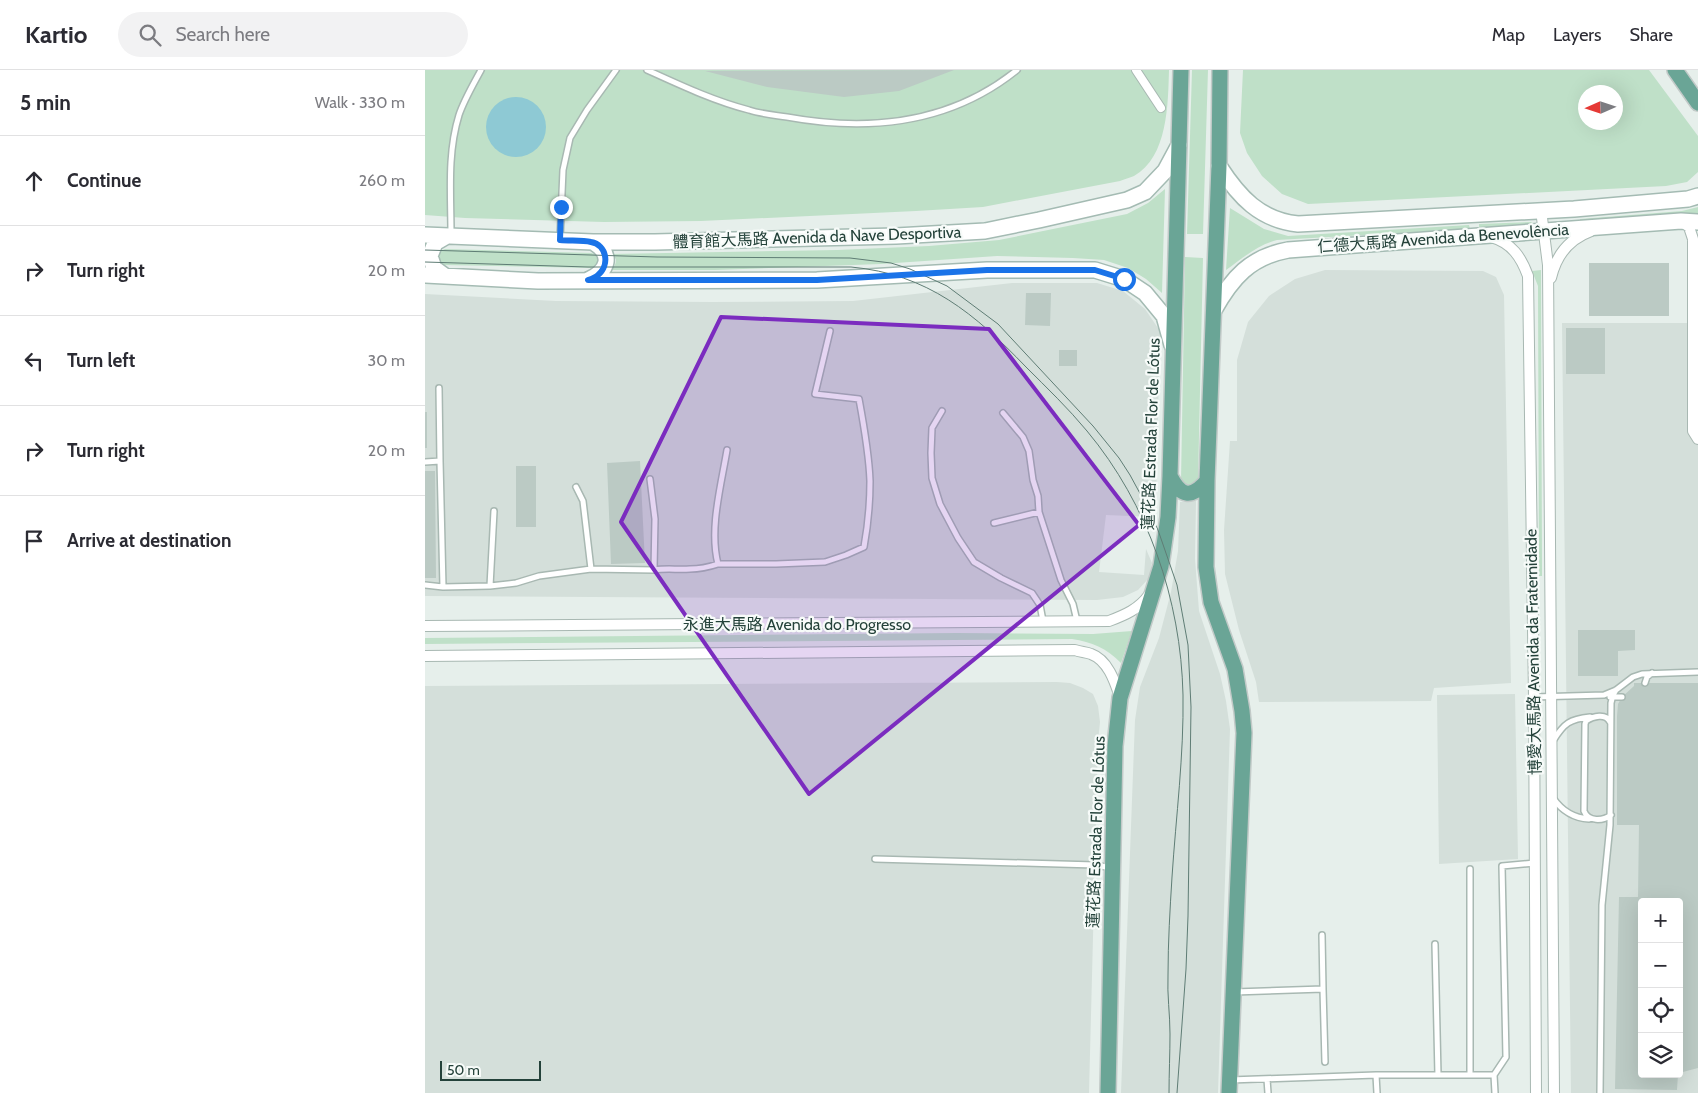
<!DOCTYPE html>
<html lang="en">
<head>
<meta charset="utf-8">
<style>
  body { margin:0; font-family:Cabin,"Noto Sans SC",sans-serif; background:#f2f2f3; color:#2b2b33 }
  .controls { position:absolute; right:15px; bottom:15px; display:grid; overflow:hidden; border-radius:5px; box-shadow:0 5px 20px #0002 }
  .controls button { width:45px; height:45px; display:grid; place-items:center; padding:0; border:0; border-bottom:1px solid #e1e1e2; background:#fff; color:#2b2b33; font:25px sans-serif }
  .compass { position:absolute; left:1153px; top:15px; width:45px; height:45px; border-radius:50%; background:#fff; box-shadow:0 5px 20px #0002; rotate:267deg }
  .scale { position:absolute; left:15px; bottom:12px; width:101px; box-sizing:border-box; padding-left:5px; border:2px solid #24423a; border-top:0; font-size:14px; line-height:18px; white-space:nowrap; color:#24423a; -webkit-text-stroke:4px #f7fbf9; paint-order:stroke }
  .stop { position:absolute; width:15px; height:15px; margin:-11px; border:4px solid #1a73e8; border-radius:50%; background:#fff }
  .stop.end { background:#1a73e8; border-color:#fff; box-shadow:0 1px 5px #0008 }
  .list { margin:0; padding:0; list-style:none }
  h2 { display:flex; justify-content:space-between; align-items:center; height:65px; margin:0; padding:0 20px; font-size:21px }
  h2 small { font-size:16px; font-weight:400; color:#7c7c81 }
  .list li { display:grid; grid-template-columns:32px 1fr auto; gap:15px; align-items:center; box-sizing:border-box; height:90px; padding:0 20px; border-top:1px solid #e1e1e2 }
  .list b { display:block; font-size:19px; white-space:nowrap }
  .list em { font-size:16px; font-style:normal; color:#7c7c81 }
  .icon { flex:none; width:28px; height:28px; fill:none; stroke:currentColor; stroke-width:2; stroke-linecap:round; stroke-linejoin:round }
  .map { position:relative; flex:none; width:1273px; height:1023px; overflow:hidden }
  header { display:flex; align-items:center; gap:30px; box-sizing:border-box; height:70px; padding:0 25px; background:#fff; border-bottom:1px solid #e1e1e2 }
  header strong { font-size:24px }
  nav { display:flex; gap:28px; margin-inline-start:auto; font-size:18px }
  .search { width:350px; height:45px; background:#f2f2f3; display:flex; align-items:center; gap:12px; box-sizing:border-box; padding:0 18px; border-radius:28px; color:#7c7c81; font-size:19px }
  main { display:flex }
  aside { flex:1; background:#fff }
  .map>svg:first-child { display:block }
</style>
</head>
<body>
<header>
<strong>Kartio</strong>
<div class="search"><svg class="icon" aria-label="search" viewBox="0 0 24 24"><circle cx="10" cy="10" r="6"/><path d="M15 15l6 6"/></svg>Search here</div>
<nav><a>Map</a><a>Layers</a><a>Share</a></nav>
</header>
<main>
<aside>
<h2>5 min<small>Walk · 330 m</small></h2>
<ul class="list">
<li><svg class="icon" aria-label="ahead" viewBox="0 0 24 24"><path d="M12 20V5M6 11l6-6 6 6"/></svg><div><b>Continue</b></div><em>260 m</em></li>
<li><svg class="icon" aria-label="right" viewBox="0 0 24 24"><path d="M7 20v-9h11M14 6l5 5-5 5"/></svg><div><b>Turn right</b></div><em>20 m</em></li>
<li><svg class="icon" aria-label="left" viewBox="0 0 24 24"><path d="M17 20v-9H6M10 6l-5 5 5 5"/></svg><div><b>Turn left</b></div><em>30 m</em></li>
<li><svg class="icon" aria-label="right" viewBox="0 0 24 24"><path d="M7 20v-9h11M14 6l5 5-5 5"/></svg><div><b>Turn right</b></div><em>20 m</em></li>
<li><svg class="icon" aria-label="arrive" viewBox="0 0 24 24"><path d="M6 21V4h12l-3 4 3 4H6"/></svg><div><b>Arrive at destination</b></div></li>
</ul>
</aside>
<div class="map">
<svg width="1273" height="1023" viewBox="0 0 1273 1023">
  <rect width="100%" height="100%" fill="#e6efeb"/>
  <!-- built -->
  <path fill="#d4dfda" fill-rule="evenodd" d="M900,200L1058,201L1071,207L1079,225L1086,613L1009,618L1006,631L834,632L831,612L814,560L800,504L799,460L805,371H812V290L823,252L844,226L870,209Z
    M587,213H672L698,221L720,239L735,261L731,432L729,447L681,445L674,502L719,505L721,479L727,493L724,508L713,520L698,527L672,530L0,526V224L131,231L287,232L428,231Z
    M1137,253H1273V1023H1146ZM1217,832H1254V1004H1217Z
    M771,431L770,489L774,541L795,604L801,631L805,659L793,1023H696L710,650L715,617L734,568L746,522L753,481L755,432Z
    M632,612L645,613L658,618L668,624L673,636L675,652L673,672L664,1023H0V616Z
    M1090,624L1093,789L1014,794L1012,625Z"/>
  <!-- green -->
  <path fill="#bfe0c8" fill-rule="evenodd" d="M0,0H744C743,33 743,87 709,106C705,108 699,109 695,111L558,137L491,141L276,151L179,152L40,148L0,145Z
    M767,0H783L778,164H762Z
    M818,0H1224L1273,66V102L1262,112L1241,116L883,134L857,124L837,106L822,83L815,63ZM1160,22H1190V52H1160Z
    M740,119L737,223L721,209L703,198L679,190L648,188L572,186L456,194L290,200H185C189,197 191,195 191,189L186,184L412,180L504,176L574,170L702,144L723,133Z
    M1273,137V146L1155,154V149L1257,141Z
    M805,138L839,159L863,166L1044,155L1045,159L852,170C832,175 818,188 801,200Z
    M1106,152L1108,154L1106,156L1054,158V154Z
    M20,179L167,183C172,186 173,188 172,194L166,198L19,195L14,192C13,185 12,182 20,179Z
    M760,187L778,188L773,410L772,414L760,417L756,410Z
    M1116,200L1117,506H1114L1113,216L1107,201Z
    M707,561L696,593C681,578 667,572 647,569L0,574V568L532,563L668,564Z"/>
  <!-- water -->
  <path fill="#8ec9d4" d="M61 57a30 30 0 1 1 60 0a30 30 0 1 1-60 0Z"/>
  <!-- building -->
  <path fill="#bbcac4" d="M529,0L474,21L419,27L342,17L280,1Z
    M1164,193H1244V246H1164Z
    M601,223H626L625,256L600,255Z
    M1141,258H1180V304H1141Z
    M634,280H652V296H634Z
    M0,342H2V378H0Z
    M215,391L220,493L186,494L182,393Z
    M91,396H111V457H91Z
    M0,401H10L11,508H0Z
    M1153,560H1210V580L1193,581V606H1153Z
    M1209,613H1273V998L1254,1003V832H1217V1004H1253L1252,1020L1190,1019L1194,827H1213L1214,755H1192V646L1193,634L1197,627L1209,616Z"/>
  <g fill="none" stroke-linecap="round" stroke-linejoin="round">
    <defs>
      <path id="service" d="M222,0C255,15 289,31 324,40C336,44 349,45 362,47C444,62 525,54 592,0
        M26,164C26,124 22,84 34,45C39,30 48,15 56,0
        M135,169L138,100L145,68L162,40L191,0
        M14,318L15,391
        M517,341L507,358L506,383L507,408L515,434L533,468L549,492L576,508L607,523L615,535L618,551
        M578,343L598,367L604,381L608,410L613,426L614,442L636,510L648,534L652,551
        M0,392L15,391L18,517L0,515
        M569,453L614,442
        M293,494H351L400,492L421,485L439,477C443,455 445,433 445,411C444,383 439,356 434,329L390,324L405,261
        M166,499L229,500L230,449L225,409
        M229,500C242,498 253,500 265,499C275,499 284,497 293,494C284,459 296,416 302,380
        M65,516L69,441
        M18,517L65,516L91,513L114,506L166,499L158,431L151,417
        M1220,613L1222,607L1227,603
        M1109,627L1179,625L1191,620L1208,607L1217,604L1273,602
        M1185,627H1197
        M1185,652C1181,643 1168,646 1161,651L1160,654L1159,741C1163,752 1178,751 1186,745
        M1128,671C1139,653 1145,649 1165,647
        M1128,728C1137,741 1148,748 1164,749
        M450,789L670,795L687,798
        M1045,799V1005
        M897,865L898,919
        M1010,874L1013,1005
        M809,922L898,919L900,992
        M951,1005H1069
        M842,1009L843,1023
        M805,1010L951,1005L952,1023
        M1070,1023L1069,1005L1081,987L1077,796L1110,793
        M1175,1023L1177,835L1185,755L1186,633L1188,625L1191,620"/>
      <path id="pedestrian" d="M711,0L736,38"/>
      <path id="minor" d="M1116,140L1123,195L1129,1023
        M1256,151L1264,157L1268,169V361L1273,369
        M1066,167C1087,173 1096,187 1103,206L1109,627L1111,1023
        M1126,208C1131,186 1144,169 1166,161
        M0,556L684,551C700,545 714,539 724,525
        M0,586L650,580C655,582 661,582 666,584C683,590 690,612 695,627"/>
      <path id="secondary" d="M794,96C814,127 835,150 873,154L1149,139L1263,129L1273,126
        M0,165L168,172H230L471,166L560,161L614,150L702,130L720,122L740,101L754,75
        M0,205L113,211L392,210L562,200H670L699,209L720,223L739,246L747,275
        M20,206L9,198L5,186L10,173L22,166
        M163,210C183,201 189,185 168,172
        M789,240C807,208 825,187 863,180L1256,151L1273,152"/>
      <path id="primary" d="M795,0L794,96L782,411L781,497L786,532L810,599L817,641L819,663L804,1023
        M1250,0L1273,33
        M745,406C756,427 766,429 782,411
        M683,1023L690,676L695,628L736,496L743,447L745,406L756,0"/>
    </defs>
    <!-- service casing -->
    <use href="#service" stroke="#a8b8b2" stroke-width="8"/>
    <!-- pedestrian casing -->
    <use href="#pedestrian" stroke="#a8b8b2" stroke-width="10"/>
    <!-- minor casing -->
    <use href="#minor" stroke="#a8b8b2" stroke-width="12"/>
    <!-- secondary casing -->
    <use href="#secondary" stroke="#a4bbb3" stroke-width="18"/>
    <!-- primary casing -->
    <use href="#primary" stroke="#c2cac8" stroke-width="18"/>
    <!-- service -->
    <use href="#service" stroke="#fff" stroke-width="5"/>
    <!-- pedestrian -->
    <use href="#pedestrian" stroke="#fff" stroke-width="8"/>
    <!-- minor -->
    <use href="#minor" stroke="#fff" stroke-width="10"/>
    <!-- secondary -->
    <use href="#secondary" stroke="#fff" stroke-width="15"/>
    <!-- primary -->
    <use href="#primary" stroke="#6aa596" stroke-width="15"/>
    <!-- tram -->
    <path stroke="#5f7d75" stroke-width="1" d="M0,180L232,187L425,188L466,193L485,199L522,216L573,254L668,356L694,388L705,405L718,429L733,460L752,515L763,575L766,637L763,846L761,899L752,1023
      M0,192L163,197H426C503,204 550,244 601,297C622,318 643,338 662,361C723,434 756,530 758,625C759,685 751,746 747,807C745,839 743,872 743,905C742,925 745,944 745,964C745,984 744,1003 744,1023"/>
  </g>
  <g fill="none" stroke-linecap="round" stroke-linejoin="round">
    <!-- route -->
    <path stroke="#1a73e8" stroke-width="6" d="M136,137L135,170C145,171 157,170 166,172C182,175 185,195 173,205C171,207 166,209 163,210H392L562,200H670L699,209"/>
  </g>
  <!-- marked area -->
  <path fill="#7b2cbf" fill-opacity="0.2" stroke="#7b2cbf" stroke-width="4" stroke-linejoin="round" d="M296,247L564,259L714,455L384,724L196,452Z"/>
  <g text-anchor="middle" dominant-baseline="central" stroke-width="4.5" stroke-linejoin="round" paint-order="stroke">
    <!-- street labels -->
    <g font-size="16" fill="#24423a" stroke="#f7fbf9">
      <text transform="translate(392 167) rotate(-2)">體育館大馬路 Avenida da Nave Desportiva</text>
      <text transform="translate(1018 168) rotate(-4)">仁德大馬路 Avenida da Benevolência</text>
      <text transform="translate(726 364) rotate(-88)">蓮花路 Estrada Flor de Lótus</text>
      <text x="372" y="554">永進大馬路 Avenida do Progresso</text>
      <text transform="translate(1108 582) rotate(-91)">博愛大馬路 Avenida da Fraternidade</text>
      <text transform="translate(671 762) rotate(-88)">蓮花路 Estrada Flor de Lótus</text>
    </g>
  </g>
</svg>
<div class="controls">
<button>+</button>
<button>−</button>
<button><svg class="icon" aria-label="locate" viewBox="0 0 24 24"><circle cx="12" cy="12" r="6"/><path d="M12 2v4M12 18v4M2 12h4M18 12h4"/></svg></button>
<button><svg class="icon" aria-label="layers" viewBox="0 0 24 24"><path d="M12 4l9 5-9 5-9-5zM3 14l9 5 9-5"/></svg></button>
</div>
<svg class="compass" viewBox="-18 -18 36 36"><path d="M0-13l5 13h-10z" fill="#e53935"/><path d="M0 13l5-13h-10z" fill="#7c7c81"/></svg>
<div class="scale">50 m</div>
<div class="stop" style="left:699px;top:209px"></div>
<div class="stop end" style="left:136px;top:137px"></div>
</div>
</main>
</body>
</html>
